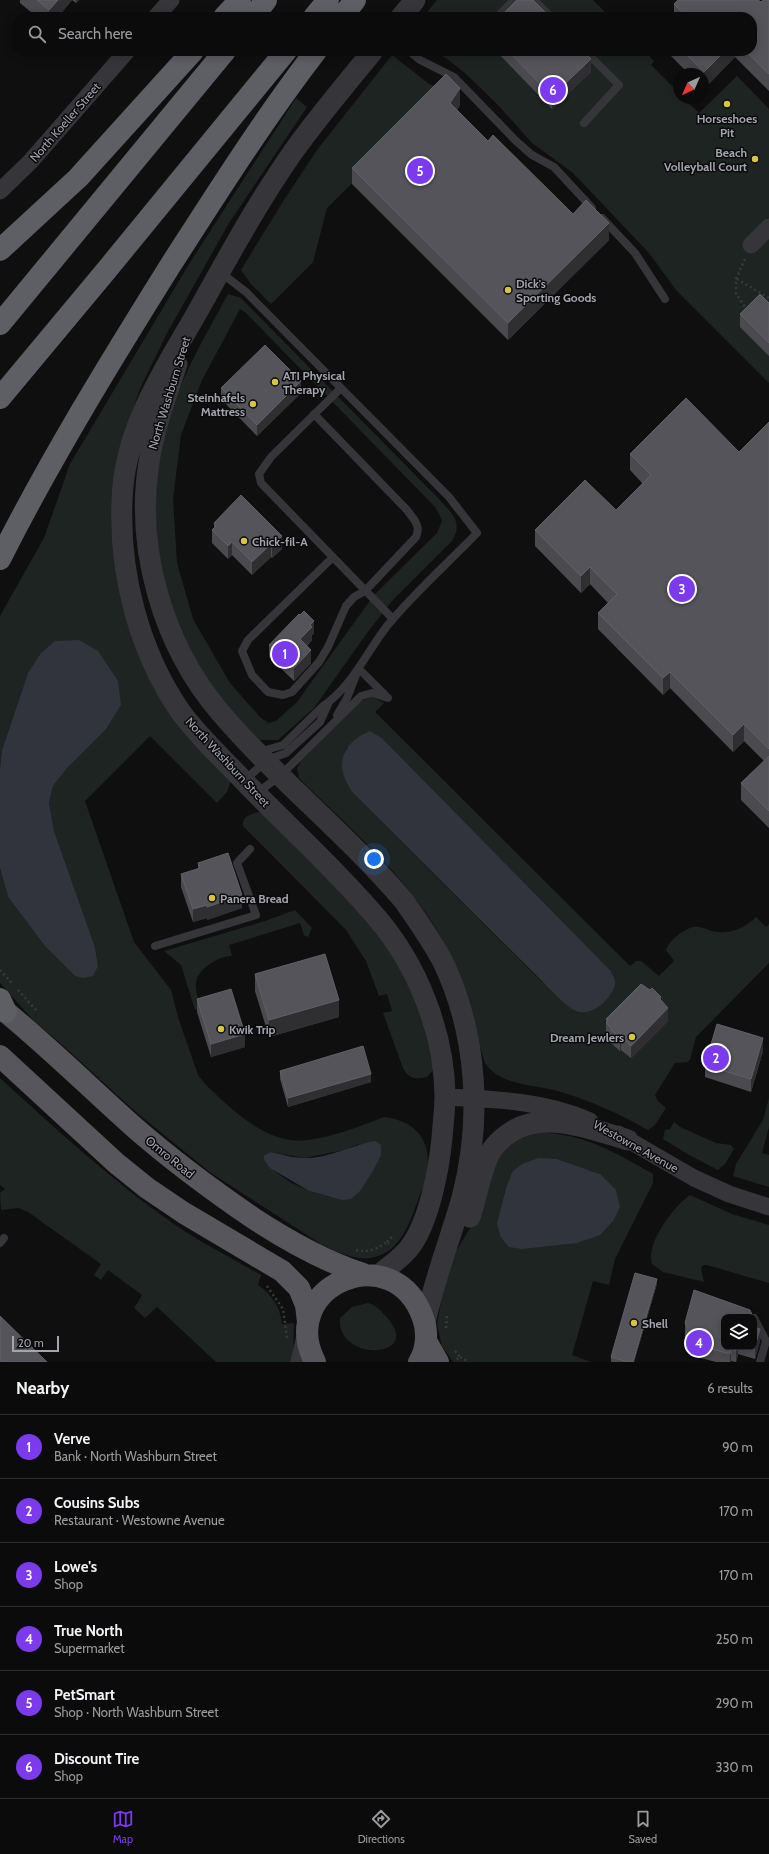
<!DOCTYPE html>
<html lang="en">
<head>
<meta charset="utf-8">
<style>
  body { margin:0; font-family:Cabin,sans-serif; background:#151415; color:#f1f3f6 }
  .controls { position:absolute; right:12px; bottom:12px; display:grid; overflow:hidden; border-radius:8px; box-shadow:0 2px 10px #0003 }
  .controls button { width:36px; height:36px; display:grid; place-items:center; padding:0; border:0; border-bottom:1px solid #2c2b2d; background:#0c0b0c; color:#f1f3f6; font:20px sans-serif }
  .compass { position:absolute; left:673px; top:68px; width:36px; height:36px; border-radius:50%; background:#0c0b0c; box-shadow:0 2px 10px #0003; rotate:225deg }
  .scale { position:absolute; left:12px; bottom:10px; width:47px; box-sizing:border-box; padding-left:4px; border:2px solid #a2a4af; border-top:0; font-size:11px; line-height:14px; white-space:nowrap; color:#a2a4af; -webkit-text-stroke:3px #0b0a0b; paint-order:stroke }
  .you { position:absolute; left:374px; top:859px; width:14px; height:14px; margin:-10px; border:3px solid #fff; border-radius:50%; background:#1a73e8; box-shadow:0 0 0 6px #1a73e833 }
  .badge { display:grid; place-items:center; width:26px; height:26px; border-radius:50%; background:#7c3aed; color:#fff; font-size:13px; font-weight:700 }
  .pin { position:absolute; translate:-50% -50%; border:2px solid #fff; box-shadow:0 1px 4px #0006 }
  .list { margin:0; padding:0; list-style:none }
  h2 { display:flex; justify-content:space-between; align-items:center; height:52px; margin:0; padding:0 16px; font-size:17px }
  h2 small { font-size:13px; font-weight:400; color:#9a9b9d }
  .list li { display:grid; grid-template-columns:26px 1fr auto; gap:12px; align-items:center; box-sizing:border-box; height:64px; padding:0 16px; border-top:1px solid #2c2b2d }
  .list b { display:block; font-size:15px; white-space:nowrap }
  .list p { margin:0; font-size:13px; white-space:nowrap; color:#9a9b9d }
  .list em { font-size:13px; font-style:normal; color:#9a9b9d }
  .icon { flex:none; width:22px; height:22px; fill:none; stroke:currentColor; stroke-width:2; stroke-linecap:round; stroke-linejoin:round }
  .map { position:relative; flex:none; width:769px; height:1362px; overflow:hidden }
  .search { position:absolute; background:#0c0b0c; box-shadow:0 2px 10px #0003; left:12px; right:12px; top:12px; height:44px; display:flex; align-items:center; gap:10px; box-sizing:border-box; padding:0 14px; border-radius:16px; color:#9a9b9d; font-size:15px }
  .sheet { height:436px; background:#0c0b0c }
  nav { display:flex; justify-content:space-around; align-items:center; box-sizing:border-box; height:56px; border-top:1px solid #2c2b2d; background:#0c0b0c; font-size:11px; color:#9a9b9d }
  nav a { display:grid; justify-items:center; gap:2px }
  nav .on { color:#7c3aed }
  .map>svg:first-child { display:block }
</style>
</head>
<body>
<div class="map">
<svg width="769" height="1362" viewBox="0 0 769 1362">
  <rect width="100%" height="100%" fill="#100f10"/>
  <!-- green -->
  <path fill="#1e2421" fill-rule="evenodd" d="M437,0H593L610,17H423Z
    M432,51H644L654,61L651,65L679,93V98H683L699,113L737,76L769,109V383L676,290L649,253L573,173L532,143L497,104L466,74L446,58Z
    M392,55L429,84L446,90L327,208L313,262L271,304L251,284L241,270L282,203L317,150Z
    M296,98L307,107L229,223L166,335L140,389L126,429L127,616L231,780L227,792L217,803L150,736L85,801L134,942L171,990L178,1017L198,1075L205,1084C231,1109 268,1146 308,1140C332,1137 361,1126 384,1117C417,1121 432,1141 427,1174C425,1183 421,1192 418,1200C409,1224 400,1254 370,1258C355,1260 338,1252 324,1246L211,1173L137,1113L59,1042L34,1021L0,983V868L8,897L44,945L75,976L98,966L95,947L54,831L49,803L53,786L68,767L28,673L2,750L0,768V616L44,538L70,464L189,264ZM359,1144L332,1197C308,1193 279,1179 264,1160L270,1152L305,1158L344,1150Z
    M228,294L241,298L439,499C451,513 464,522 452,541L393,600L367,633L314,708L278,740H260C232,712 205,680 188,644C151,570 144,479 174,402C188,365 209,329 228,294ZM240,309L246,313L436,508L442,521L437,533L374,595L297,702L276,721L268,723L259,716L230,683L193,619L177,563L173,499L181,435L202,380Z
    M372,697L384,703L375,712L630,966L636,961H641L659,976L674,961L666,950C668,944 672,940 677,936C701,916 704,935 726,932C738,931 748,925 756,917L766,927L769,924V963L696,1037L690,1060L687,1062L675,1063L655,1095L658,1101L666,1108L655,1125L648,1130C620,1114 591,1101 561,1092C536,1084 501,1087 485,1063C473,1025 465,985 447,949C414,881 351,830 299,778L297,768L301,761L361,701ZM383,739L610,970V994L597,1008L589,1012L541,981L353,793C341,778 340,767 346,748Z
    M262,811C310,861 368,910 402,971C419,1002 427,1036 433,1070L427,1077C416,1080 408,1078 403,1068L383,1013L392,1011L387,994L379,996L366,961L346,930L243,826C242,815 253,814 262,811Z
    M295,910L312,928L308,937L304,935L300,923L229,945L232,956C219,956 198,968 196,983C195,991 199,1001 201,1008L195,1010L181,965L164,951L265,921Z
    M0,1078C56,1129 112,1181 174,1224C201,1243 232,1258 261,1275L258,1285C272,1295 280,1306 282,1324L294,1323L293,1362H216L157,1307L145,1318L134,1308L142,1295L108,1270L101,1280L94,1275L101,1264L28,1212L18,1208L1,1210L0,1193L5,1189L0,1185Z
    M769,1098V1127L762,1153L769,1155V1187L733,1176L736,1164L763,1120Z
    M674,1122L680,1127L716,1143L731,1145L734,1149L725,1164L718,1170L689,1155L663,1139L665,1130L670,1129Z
    M537,1132C585,1134 613,1151 653,1174V1183L615,1259L609,1285L593,1281L572,1355L591,1362H453L442,1346L437,1324L442,1297L454,1255L473,1223L487,1175L510,1141ZM557,1159L600,1174L497,1223L506,1188L512,1172Z
    M690,1195L732,1214L769,1225V1283L707,1265H703L701,1268L704,1282L663,1272L652,1264C645,1244 674,1206 690,1195Z
    M368,1303C377,1305 383,1313 389,1320C421,1359 336,1362 340,1318L352,1307Z"/>
  <!-- water -->
  <path fill="#31343d" d="M79,640L98,651L118,681L121,705L106,729L68,767L53,786L49,803L54,831L95,947L98,966L93,976L83,978L75,976L44,945L8,897L0,868V768L2,750L28,673L41,653L55,641Z
    M370,731L383,739L610,970C613,975 616,979 615,985C611,998 595,1015 580,1012C574,1011 569,1007 564,1003L353,793C333,767 341,743 370,731Z
    M375,1141L381,1145V1155L373,1171L360,1191L351,1199L342,1200L309,1191L270,1168L264,1160V1156L270,1152C281,1154 292,1158 304,1158C326,1159 353,1145 375,1141Z
    M538,1158L557,1159L600,1174L616,1190L620,1207L613,1221L600,1235L577,1243L522,1249L509,1247L500,1236L497,1223L506,1188L512,1172L522,1164Z"/>
  <g fill="none" stroke-linecap="round" stroke-linejoin="round">
    <!-- path -->
    <path stroke="#39393e" stroke-width="2.5" stroke-dasharray="2 3" stroke-linecap="butt" d="M745,259L736,279V294L746,308
      M737,279L769,298
      M0,970L12,983
      M18,990L36,1010
      M387,1242L394,1235
      M356,1250C368,1253 377,1249 387,1242L389,1244
      M267,1286L283,1309L287,1338
      M446,1328L447,1315
      M455,1351L460,1357L456,1360
      M460,1357L469,1362"/>
    <!-- service -->
    <path stroke="#36363a" stroke-width="8" d="M534,0L551,17
      M497,17L514,0
      M409,51L420,60L454,77L516,141L532,155L554,167L592,208
      M584,123L619,85L585,51
      M602,218L635,253L665,299
      M220,272L246,292L449,497L477,533C447,564 414,593 387,626C366,653 352,687 322,707L283,745L259,752
      M341,388L271,457L259,474L261,483L393,619
      M314,414L407,510C414,520 421,525 416,537L365,591L354,597L346,606L328,647L319,662L292,692L283,695L268,692L252,675L242,651L248,640L332,558
      M359,669L386,696
      M337,715L347,698L356,675
      M245,780L267,760L286,753L320,722L329,702
      M257,793L281,775L361,696L372,693L388,698
      M155,946L256,915L237,863L250,849
      M0,1243L4,1238
      M754,1318L766,1341L760,1362"/>
    <!-- minor -->
    <path stroke="#36363a" stroke-width="17" d="M156,17L171,0
      M0,191L30,162L127,51
      M751,245L769,227
      M445,1097C494,1099 545,1101 590,1121
      M618,1134L694,1178L729,1194L769,1207"/>
    <!-- tertiary -->
    <path stroke="#36363a" stroke-width="21" d="M401,17L415,0
      M373,51C346,84 318,117 293,152C258,202 228,257 198,311C163,372 124,429 122,501C119,574 139,651 180,711C198,736 222,758 243,780C287,826 336,869 377,918C418,966 444,1033 445,1095C445,1109 443,1124 442,1138C439,1169 429,1222 410,1247C402,1258 389,1266 378,1276
      M177,364C166,396 154,429 149,462C135,549 163,645 220,712C277,779 347,834 404,901C418,921 432,941 443,962C478,1035 482,1121 462,1198C450,1240 434,1280 425,1323
      M470,1217C477,1197 480,1174 489,1155C492,1148 498,1142 504,1137C539,1107 590,1129 628,1140
      M301,1362L307,1336"/>
    <!-- trunk -->
    <path stroke="#56565c" stroke-width="22" d="M0,1007C47,1045 90,1088 135,1128C173,1161 212,1190 253,1218C288,1241 324,1261 363,1274
      M0,1056L116,1163L147,1188L184,1213L282,1271L299,1288L306,1305L308,1322
      M426,1341L438,1362
      M315,1362C276,1286 394,1235 423,1318C428,1331 427,1350 419,1362"/>
    <!-- motorway -->
    <path stroke="#5e5e65" stroke-width="22" d="M224,17L240,0
      M253,17L266,0
      M314,17L328,0
      M342,17L355,0
      M0,250L78,178L193,51
      M0,324L225,51
      M0,398L105,272L286,51
      M0,559C51,458 110,362 170,266C217,193 263,120 316,51
      M0,999L6,1012"/>
  </g>
  <!-- wall -->
  <path fill="#4b4b4f" d="M20,0H79L76,3L72,0L58,17H37L20,3Z
    M769,0V91L735,57L704,89L703,88V74H689L666,51H752V17H674V4L761,2Z
    M496,51H583L591,72L552,109Z
    M460,105L457,110L488,141L573,214L609,240L508,340L352,184V168Z
    M769,303V356L740,327V314Z
    M221,388L301,393L257,436L221,399Z
    M769,422V828L741,800V783L764,761L744,741L733,752L670,688L663,695L598,629V613L608,603L590,584L581,593L535,546V530L616,510L643,484L630,470V454L739,452Z
    M241,495L282,549L272,558L271,557L252,575L232,555L228,559L212,543V530L214,529V523Z
    M314,634L312,635V640L307,646L311,663L294,681L269,657V645Z
    M198,863L242,908L207,920V918L193,922L181,887V874L198,869Z
    M255,974L339,1017L269,1037L255,991Z
    M197,999L245,1047L211,1057L197,1012Z
    M661,1000L668,1021L631,1058L621,1050L620,1051L611,1043V1041L606,1036V1019Z
    M763,1051L751,1092L705,1077V1065Z
    M280,1071L371,1082L288,1107L280,1079Z
    M657,1284L634,1362H611V1357Z
    M685,1323L724,1347H754L760,1341L755,1359L738,1354L736,1362L731,1361V1362H716L697,1357L693,1352L685,1349Z"/>
  <!-- shaded-wall -->
  <path fill="#2f2f32" d="M58,0H72L58,17H49V10Z
    M76,0H79L76,3Z
    M725,51H735V57L704,89V72Z
    M591,59V72L552,109V96Z
    M460,88V105L450,120V103Z
    M609,223V240L508,340V323Z
    M301,381V393L257,436V425Z
    M282,536V549L272,558V546Z
    M232,542V555L228,559V546Z
    M271,544V557L252,575V562Z
    M590,567V584L581,593V576Z
    M314,621V634L312,635V640L300,652V639L310,625Z
    M311,650V663L294,681V668Z
    M670,672V688L663,695V678Z
    M744,724V741L733,752V735Z
    M242,895V908L207,920V907Z
    M207,905V918L193,922V909Z
    M339,1000V1017L269,1037V1020Z
    M668,1008V1021L631,1058V1046Z
    M245,1034V1047L211,1057V1044Z
    M621,1037V1050L620,1051V1038Z
    M763,1038V1051L751,1092V1079Z
    M371,1074V1082L288,1107V1098Z
    M657,1279V1284L634,1362H633Z
    M760,1329V1341L755,1359V1347Z
    M737,1347H738V1354L736,1362V1351Z
    M731,1349V1362H730V1354Z"/>
  <!-- building -->
  <path fill="#54545a" stroke="#606167" d="M37,0H58L49,10Z
    M517,0H533L550,17H500Z
    M678,0H758L761,2L763,0H769V74L746,51H752V17H680L684,14L674,4Z
    M508,51H583L591,59L552,96Z
    M683,51H725L704,72Z
    M446,74L460,88L450,103L488,141L493,135L573,214L586,200L609,223L508,323L352,168Z
    M760,294L769,303V343L740,314Z
    M265,345L301,381L257,425L221,388Z
    M686,398L739,452L769,422V749L744,724L733,735L670,672L663,678L598,613L617,594L590,567L581,576L535,530L585,480L616,510L651,475L630,454Z
    M241,495L282,536L272,546L271,544L252,562L232,542L228,546L212,530L216,526L214,523Z
    M304,611L314,621L310,625L312,627L300,639L311,650L294,668L269,645L299,614L300,615Z
    M769,756V811L741,783Z
    M228,853L242,895L207,907V905L193,909L181,874L200,868L198,863Z
    M325,954L339,1000L269,1020L255,974Z
    M641,984L650,990L652,988L661,997L660,999L668,1008L631,1046L621,1037L620,1038L611,1030L612,1029L606,1023L608,1021L606,1019Z
    M231,989L245,1034L211,1044L197,999Z
    M717,1024L763,1038L751,1079L705,1065Z
    M363,1046L371,1074L288,1098L280,1071Z
    M635,1273L657,1279L633,1362H628L611,1357Z
    M694,1290L750,1310L753,1317H724V1347H737L736,1351L731,1349L730,1354L697,1345L693,1340L685,1337L688,1328L685,1323Z
    M0,1316L47,1362H0Z
    M754,1327L760,1329L755,1347H754Z"/>
  <!-- markers -->
  <g fill="#d8c540" stroke="#0b0a0b" stroke-width="1.5">
    <circle cx="727" cy="104" r="4"/>
    <circle cx="755" cy="159" r="4"/>
    <circle cx="508" cy="290" r="4"/>
    <circle cx="275" cy="382" r="4"/>
    <circle cx="253" cy="404" r="4"/>
    <circle cx="244" cy="541" r="4"/>
    <circle cx="212" cy="898" r="4"/>
    <circle cx="221" cy="1029" r="4"/>
    <circle cx="632" cy="1037" r="4"/>
    <circle cx="634" cy="1323" r="4"/>
  </g>
  <g text-anchor="middle" dominant-baseline="central" stroke-width="3" stroke-linejoin="round" paint-order="stroke">
    <!-- poi labels -->
    <g font-size="12" font-weight="bold" fill="#a2a4af" stroke="#0b0a0b" text-anchor="start">
      <text x="727" y="118" text-anchor="middle">Horseshoes<tspan x="727" dy="14">Pit</tspan></text>
      <text x="747" y="152" text-anchor="end">Beach<tspan x="747" dy="14">Volleyball Court</tspan></text>
      <text x="516" y="283">Dick's<tspan x="516" dy="14">Sporting Goods</tspan></text>
      <text x="283" y="375">ATI Physical<tspan x="283" dy="14">Therapy</tspan></text>
      <text x="245" y="397" text-anchor="end">Steinhafels<tspan x="245" dy="14">Mattress</tspan></text>
      <text x="252" y="541">Chick-fil-A</text>
      <text x="220" y="898">Panera Bread</text>
      <text x="229" y="1029">Kwik Trip</text>
      <text x="624" y="1037" text-anchor="end">Dream Jewlers</text>
      <text x="642" y="1323">Shell</text>
    </g>
    <!-- street labels -->
    <g font-size="12" fill="#a2a4af" stroke="#0b0a0b">
      <text transform="translate(65 122) rotate(-49)">North Koeller Street</text>
      <text transform="translate(169 393) rotate(-73)">North Washburn Street</text>
      <text transform="translate(228 762) rotate(47)">North Washburn Street</text>
      <text transform="translate(636 1146) rotate(29)">Westowne Avenue</text>
      <text transform="translate(170 1157) rotate(39)">Omro Road</text>
    </g>
  </g>
</svg>
<div class="controls">
<button><svg class="icon" aria-label="layers" viewBox="0 0 24 24"><path d="M12 4l9 5-9 5-9-5zM3 14l9 5 9-5"/></svg></button>
</div>
<svg class="compass" viewBox="-18 -18 36 36"><path d="M0-13l5 13h-10z" fill="#e53935"/><path d="M0 13l5-13h-10z" fill="#9a9b9d"/></svg>
<div class="scale">20 m</div>
<div class="you"></div>
<div class="pin badge" style="left:285px;top:654px">1</div>
<div class="pin badge" style="left:716px;top:1058px">2</div>
<div class="pin badge" style="left:682px;top:589px">3</div>
<div class="pin badge" style="left:699px;top:1343px">4</div>
<div class="pin badge" style="left:420px;top:171px">5</div>
<div class="pin badge" style="left:553px;top:90px">6</div>
<div class="search"><svg class="icon" aria-label="search" viewBox="0 0 24 24"><circle cx="10" cy="10" r="6"/><path d="M15 15l6 6"/></svg>Search here</div>
</div>
<section class="sheet">
<h2>Nearby<small>6 results</small></h2>
<ul class="list">
<li><span class="badge">1</span><div><b>Verve</b><p>Bank · North Washburn Street</p></div><em>90 m</em></li>
<li><span class="badge">2</span><div><b>Cousins Subs</b><p>Restaurant · Westowne Avenue</p></div><em>170 m</em></li>
<li><span class="badge">3</span><div><b>Lowe's</b><p>Shop</p></div><em>170 m</em></li>
<li><span class="badge">4</span><div><b>True North</b><p>Supermarket</p></div><em>250 m</em></li>
<li><span class="badge">5</span><div><b>PetSmart</b><p>Shop · North Washburn Street</p></div><em>290 m</em></li>
<li><span class="badge">6</span><div><b>Discount Tire</b><p>Shop</p></div><em>330 m</em></li>
</ul>
</section>
<nav>
<a class="on"><svg class="icon" aria-label="map" viewBox="0 0 24 24"><path d="M3 6l6-2 6 2 6-2v14l-6 2-6-2-6 2zM9 4v14M15 6v14"/></svg>Map</a>
<a><svg class="icon" aria-label="directions" viewBox="0 0 24 24"><path d="M12 3l9 9-9 9-9-9zM9 14v-3h6M13 9l2 2-2 2"/></svg>Directions</a>
<a><svg class="icon" aria-label="saved" viewBox="0 0 24 24"><path d="M7 4h10v16l-5-4-5 4z"/></svg>Saved</a>
</nav>
</body>
</html>
